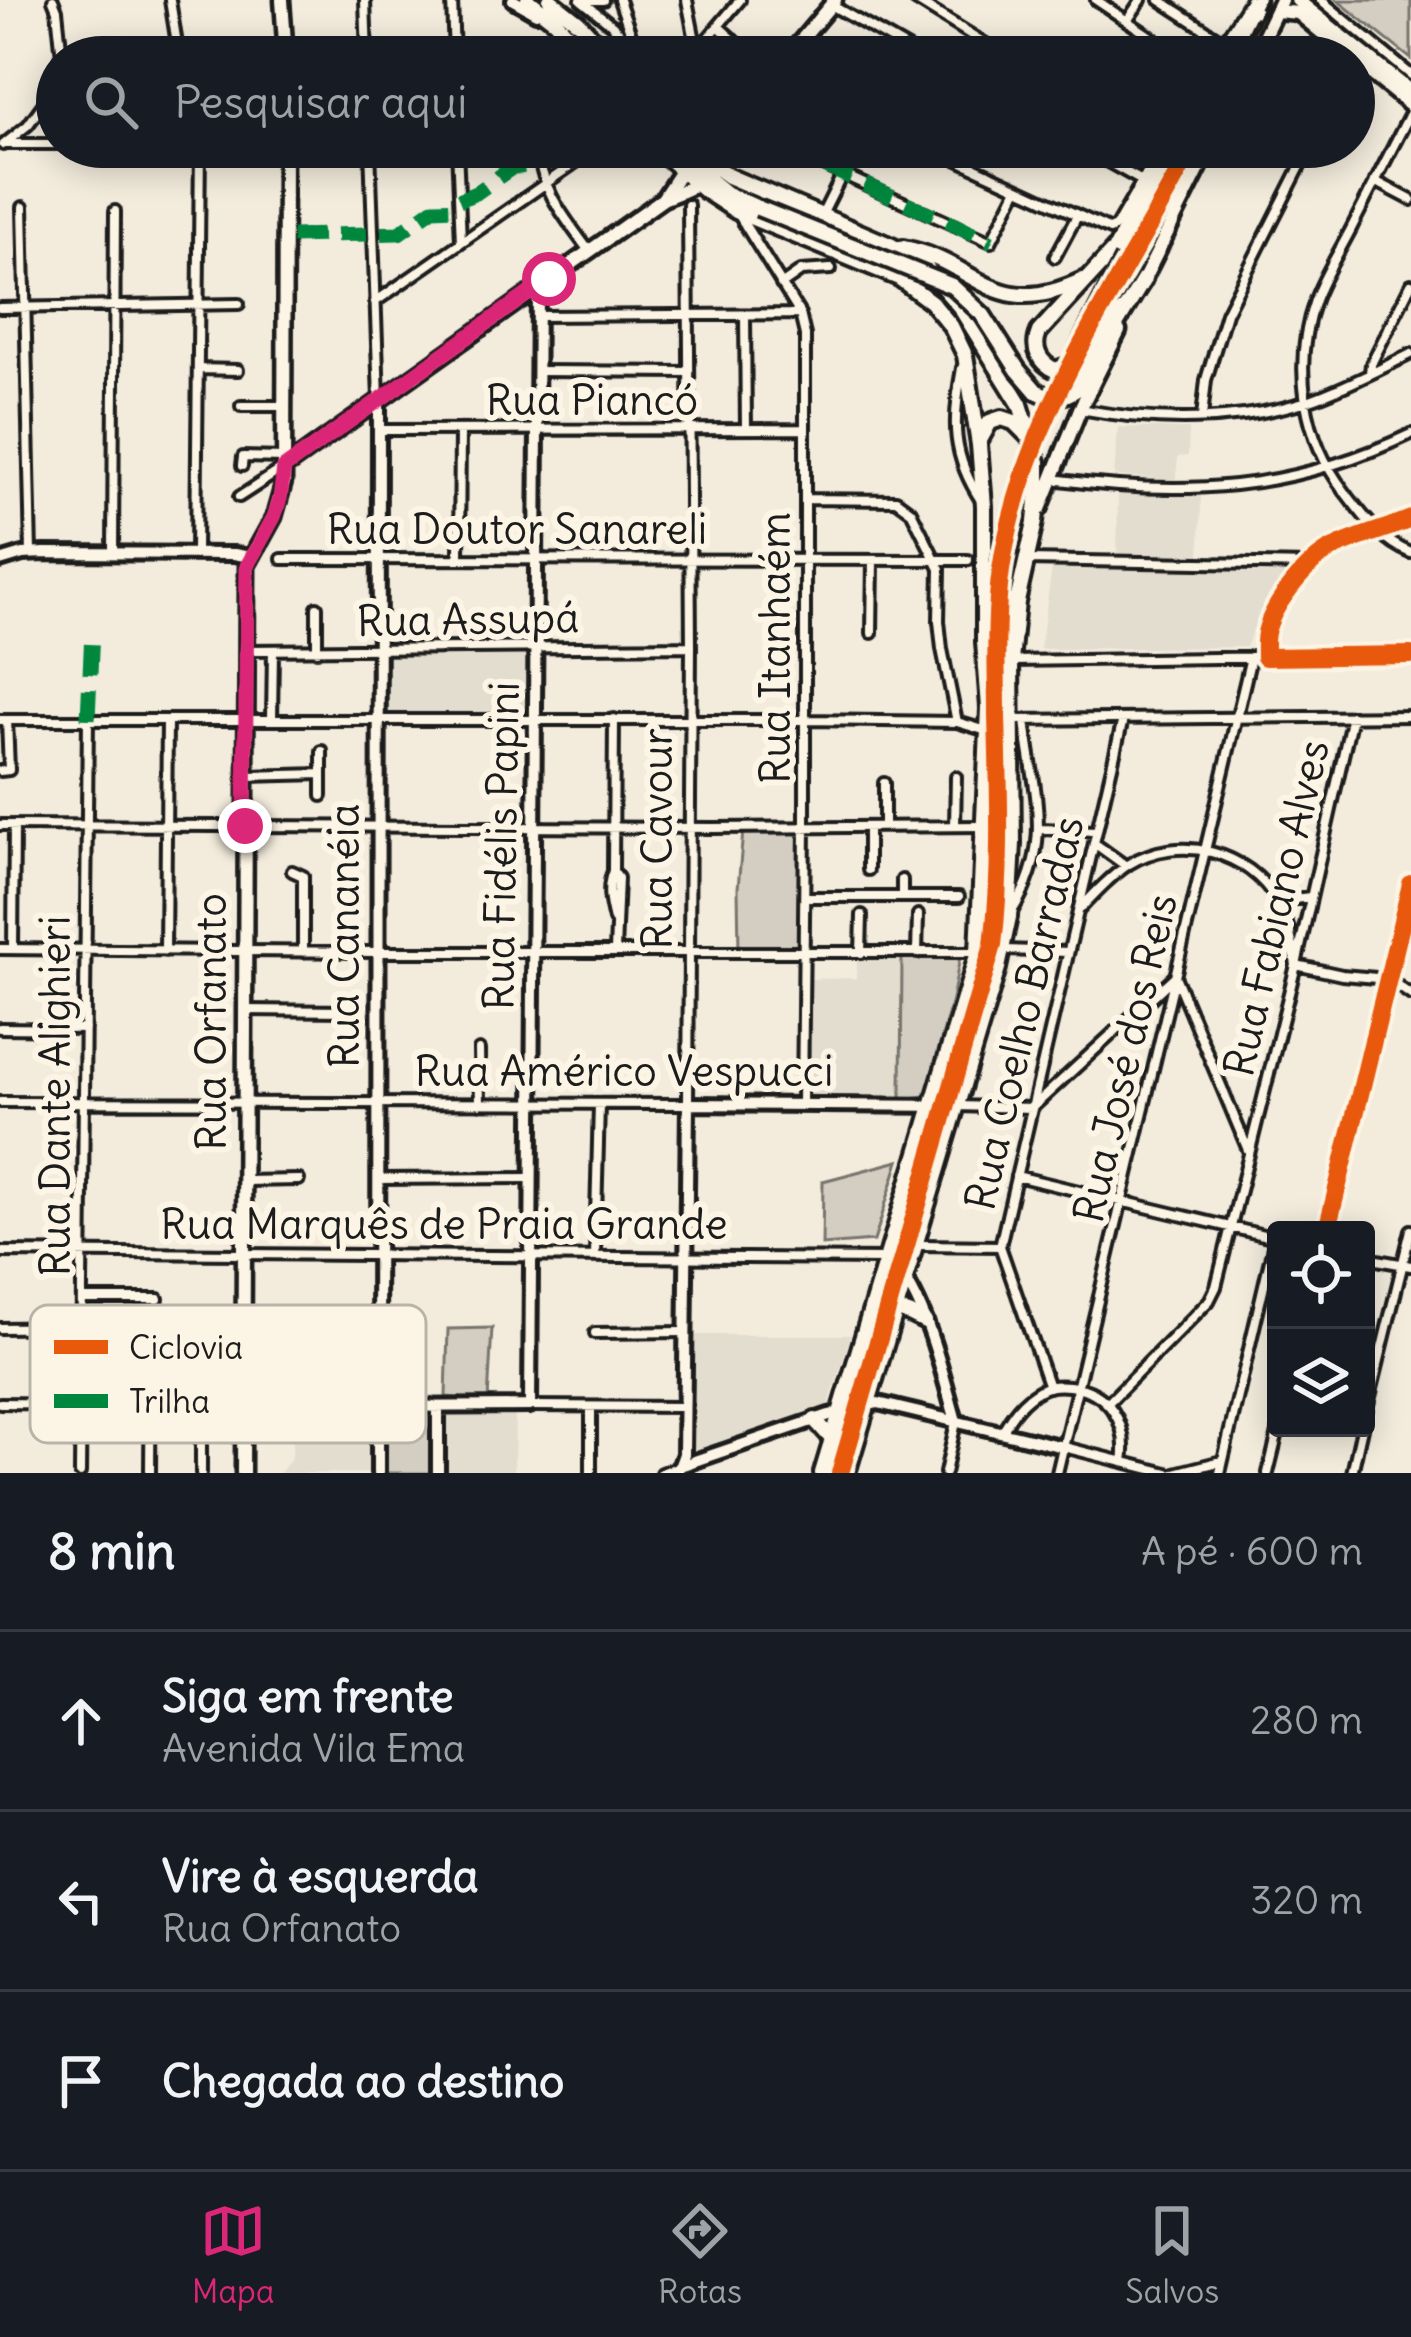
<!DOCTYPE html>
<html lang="pt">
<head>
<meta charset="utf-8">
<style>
  body { margin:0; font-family:Delius,sans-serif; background:#20242c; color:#f1f3f6 }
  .controls { position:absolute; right:36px; bottom:36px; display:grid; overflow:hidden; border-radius:12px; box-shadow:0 6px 30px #0003 }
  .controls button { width:108px; height:108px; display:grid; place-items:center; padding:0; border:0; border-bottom:3px solid #363941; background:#171b24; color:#f1f3f6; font:60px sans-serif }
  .stop { position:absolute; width:36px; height:36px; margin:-27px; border:9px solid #db2777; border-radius:50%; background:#fff }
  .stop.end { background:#db2777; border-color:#fff; box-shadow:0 3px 12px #0008 }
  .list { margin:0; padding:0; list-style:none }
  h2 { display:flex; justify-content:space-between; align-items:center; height:156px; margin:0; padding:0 48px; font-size:51px }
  h2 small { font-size:39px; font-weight:400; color:#9ea1a6 }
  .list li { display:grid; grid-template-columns:78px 1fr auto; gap:36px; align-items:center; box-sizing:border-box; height:180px; padding:0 48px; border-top:3px solid #363941 }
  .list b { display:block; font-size:45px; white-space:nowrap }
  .list p { margin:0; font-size:39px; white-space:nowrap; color:#9ea1a6 }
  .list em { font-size:39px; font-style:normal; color:#9ea1a6 }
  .icon { flex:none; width:66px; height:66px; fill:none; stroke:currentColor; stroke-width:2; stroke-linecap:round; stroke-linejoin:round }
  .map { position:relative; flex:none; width:1411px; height:1473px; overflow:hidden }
  .search { position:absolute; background:#171b24; box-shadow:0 6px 30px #0003; left:36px; right:36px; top:36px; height:132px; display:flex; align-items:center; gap:30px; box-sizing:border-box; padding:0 42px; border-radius:66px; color:#9ea1a6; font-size:45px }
  .sheet { height:696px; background:#171b24 }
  nav { display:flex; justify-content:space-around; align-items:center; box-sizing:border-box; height:168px; border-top:3px solid #363941; background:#171b24; font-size:33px; color:#9ea1a6 }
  nav a { display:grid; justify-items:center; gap:6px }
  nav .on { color:#db2777 }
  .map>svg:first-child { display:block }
</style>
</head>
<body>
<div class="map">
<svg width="1411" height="1473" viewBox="0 0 1411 1473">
  <rect width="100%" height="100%" fill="#f3ecdd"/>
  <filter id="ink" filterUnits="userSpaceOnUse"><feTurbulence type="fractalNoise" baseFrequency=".00833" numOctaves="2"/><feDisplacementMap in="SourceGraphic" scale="24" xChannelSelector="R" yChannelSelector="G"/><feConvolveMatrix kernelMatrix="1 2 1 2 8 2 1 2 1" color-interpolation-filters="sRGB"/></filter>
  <g filter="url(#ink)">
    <!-- built -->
    <path fill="#e3ddcf" d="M1118,427L1189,429L1188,456L1178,457L1176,480L1114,476Z
      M1118,494L1201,495L1200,558L1117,557Z
      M1052,568L1284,573L1286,577L1260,612L1246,647L1040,649Z
      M527,652L531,656V712L527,714H387L384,712L386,658L388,656Z
      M902,957L901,1099H809L810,979L856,978L857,958Z
      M691,1335H851L829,1404L695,1450L692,1446Z
      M294,1414L368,1416L369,1473H280L292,1457Z
      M445,1415H515L514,1473H444Z"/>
    <!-- green -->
    <path fill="#d3cec1" stroke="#78756e" stroke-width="3" d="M1337,0H1411V59Z
      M743,831H805L804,952L739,953L738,888Z
      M902,957H960L952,1000L926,1096L901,1099Z
      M899,1161L874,1241L822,1245L823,1181Z
      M492,1328L488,1401L446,1397L448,1329Z
      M385,1415H433V1473H385Z"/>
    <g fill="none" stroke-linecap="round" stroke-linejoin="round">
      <defs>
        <path id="minor" d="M53,0L57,10L62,57
          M170,0L179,57
          M365,0L367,57
          M452,0L454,57
          M581,0L612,25L642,57
          M584,0H603
          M619,0L634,43
          M687,0L697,51
          M915,0L1007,57
          M1096,0L1181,57
          M1160,0L1223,41
          M1321,0L1411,75
          M831,5L922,57
          M1127,21L1141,0
          M718,26L753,57
          M538,57L543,40
          M692,57L740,0
          M1214,57L1250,0
          M1411,112C1391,150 1372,188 1352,227C1340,251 1324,275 1315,300C1292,365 1303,438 1345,492C1364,517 1381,541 1411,553
          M5,144H57
          M3,145L28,125L57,85
          M370,147L379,399
          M457,147L461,242
          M538,147C540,189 565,218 589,251
          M783,147L991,242L1018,188
          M930,147L1110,230L1116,226L1162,147
          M1081,147L1142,181
          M1375,181L1411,200
          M23,207L31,554
          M737,212L800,314L805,335V827L802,1105
          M822,215L842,175
          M1055,257L1077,216
          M781,285L801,271L831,269
          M375,302L598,147
          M0,308L239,304
          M745,315L746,429
          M538,316L800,314
          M962,368C952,421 951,456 982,502
          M198,369L238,370
          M537,371L689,372
          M1370,373L1371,364L1411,284
          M241,406H284
          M1080,409C1155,423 1237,424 1310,400C1345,388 1378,370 1411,354
          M1202,417L1206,380L1226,313L1310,147
          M379,430L805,429
          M242,466L243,457L284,458
          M1052,479C1184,497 1289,492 1411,434
          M239,497L282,469
          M805,499L896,500L911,511L940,569L939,621L942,649L957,722
          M113,553L115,211
          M196,554L200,147
          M282,559L968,560
          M459,559L460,430
          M1026,560L1311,565
          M872,633L873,560
          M248,650L691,646
          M317,651V607
          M1265,657C1265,647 1264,638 1267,629C1274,603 1308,561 1332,549C1357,536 1385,530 1411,519
          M1013,661L1411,655
          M614,719L613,871C606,888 610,904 614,920
          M0,720H806L957,722L987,731
          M272,720L273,650
          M1012,720L1411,716
          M0,771L9,770L7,720
          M246,776L322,774
          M322,796V751
          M0,825L714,828L983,826
          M884,826V783
          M955,826L956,777
          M868,827V870
          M1040,829L1097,831
          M1094,843L1126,866
          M292,871L303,876V952
          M613,871L618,878L615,951
          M902,880V897
          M805,897H959
          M1278,901L1310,897
          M1080,909C1095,893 1111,876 1129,864C1180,833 1249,851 1278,902C1289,921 1292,944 1296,965L1342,975L1388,979L1411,995
          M1013,910C1055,842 1033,792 1025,720
          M0,949L378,952H976
          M13,949L14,825
          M1004,950L1068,952
          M165,951L167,720
          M861,953L862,915
          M917,953L918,915
          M244,1010L350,1011
          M0,1028L85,1029
          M479,1050L480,1104
          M0,1102L688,1104L691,646L688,205
          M957,1106L1032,1108
          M1034,1106L1175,976L1248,1150
          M1016,1176L1276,1238
          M378,1179L531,1178
          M244,1181L299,1180
          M1327,1230L1411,884
          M918,1245L1000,1246
          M0,1252L886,1259
          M595,1256L599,1104
          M1366,1258L1411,1266
          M84,1299H158
          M0,1328L82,1327
          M595,1333L685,1332
          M185,1372L196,1374L201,1380V1473
          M1049,1387L1000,1246L1123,719
          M0,1403L82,1404
          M1108,1403L1209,1301L1216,1287L1296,965L1352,716
          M244,1405L378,1407
          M530,1406L684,1407
          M591,1407V1473
          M1366,1413L1411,1230
          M1002,1432C1012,1414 1022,1400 1040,1390C1049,1385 1059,1385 1069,1386C1109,1390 1129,1424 1123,1462
          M1064,1447L1167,1473
          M80,1473L88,719
          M150,1473L151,1338
          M661,1473L680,1466
          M945,1473L956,1422
          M1057,1473L1251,657
          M1175,1473L1222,1461
          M1220,1473L1275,1238
          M1268,1473L1279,1428
          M1352,1473L1362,1428"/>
        <path id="tertiary" d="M513,0L536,13
          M0,561L23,554L45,553L234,554L250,557
          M888,1259C924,1288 943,1376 956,1421
          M378,1407L530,1406L538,287
          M680,1466L829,1415L878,1403L1063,1447
          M378,1473L379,399
          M438,1473V1407
          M677,1473L684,1454L688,1104L957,1106"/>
        <path id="secondary" d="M282,0L286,57
          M1297,0L1411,92
          M1277,11L1298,13L1351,57
          M787,57L835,0
          M1354,59L1411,106
          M664,197L681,171L705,147
          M284,468L663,199C695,186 712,181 724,147
          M243,1473L247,566L274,517L284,482L285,147"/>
        <path id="primary" d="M1245,26L1258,0
          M1254,57L1281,0
          M1123,259L1183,147
          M1141,285L1210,147
          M1040,509L1080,409L1119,331
          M991,672L999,565"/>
        <path id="trunk" d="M528,0L555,21L588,57
          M550,0L578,22L610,57
          M1226,57L1248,20
          M656,147L704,190L736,211L899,278L931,302L951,326L965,355L979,445L984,506V642L989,708L978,952L822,1473
          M669,147L725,193L758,208
          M688,147L728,176L892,246L927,269L960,307L1020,404L1038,462V491L1035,522L1017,602L1011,661L1013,843L1009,917L998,968L847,1473
          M903,248C979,262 992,323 1083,280
          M1123,311L1072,364L1055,370C1039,363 1032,348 1039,332L1115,249L1172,147
          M1036,391C1052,399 1062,399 1077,389L1144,279
          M980,440L990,422L1002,418L1014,422L1029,437
          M875,1302L909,1314L925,1322
          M815,1420L833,1440"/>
      </defs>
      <!-- minor casing -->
      <use href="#minor" stroke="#1c1c1c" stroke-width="16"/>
      <!-- tertiary casing -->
      <use href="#tertiary" stroke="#1c1c1c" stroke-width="20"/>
      <!-- secondary casing -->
      <use href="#secondary" stroke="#1c1c1c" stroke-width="21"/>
      <!-- primary casing -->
      <use href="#primary" stroke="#1c1c1c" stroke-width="21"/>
      <!-- trunk casing -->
      <use href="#trunk" stroke="#1c1c1c" stroke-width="22"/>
      <!-- minor -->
      <use href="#minor" stroke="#fcf5e5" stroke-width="8"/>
      <!-- tertiary -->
      <use href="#tertiary" stroke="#fcf5e5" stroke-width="10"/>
      <!-- secondary -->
      <use href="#secondary" stroke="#fcf5e5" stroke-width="12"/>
      <!-- primary -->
      <use href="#primary" stroke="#fcf5e5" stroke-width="12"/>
      <!-- trunk -->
      <use href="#trunk" stroke="#fcf5e5" stroke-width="14"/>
      <!-- rail -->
      <path stroke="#1c1c1c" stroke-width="3" stroke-dasharray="18 9" stroke-linecap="butt" d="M1236,57L1264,0
        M832,1473L978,978L987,914L998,621L1014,521L1026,476L1052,413L1188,147"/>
      <defs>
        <path id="primary-bridge" d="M999,565C1018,454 1072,359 1123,259"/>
        <path id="trunk-bridge" d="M758,208L952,286L983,315L1018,370L1036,391"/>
      </defs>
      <!-- primary-bridge casing -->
      <use href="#primary-bridge" stroke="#1c1c1c" stroke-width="21" stroke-linecap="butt"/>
      <!-- trunk-bridge casing -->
      <use href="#trunk-bridge" stroke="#1c1c1c" stroke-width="22" stroke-linecap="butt"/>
      <!-- primary-bridge -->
      <use href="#primary-bridge" stroke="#fcf5e5" stroke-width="12"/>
      <!-- trunk-bridge -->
      <use href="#trunk-bridge" stroke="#fcf5e5" stroke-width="14"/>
      <!-- quiet -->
      <path stroke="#00873e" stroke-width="15" stroke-dasharray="30 15" stroke-linecap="butt" d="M783,147L992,242
        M459,200L476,193L513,167L539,166
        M292,236L399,233L433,209L459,208
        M88,719L92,630"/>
      <defs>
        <path id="cycleway" d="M1411,519C1385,530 1357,536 1332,549C1308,561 1274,603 1267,629C1264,638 1265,647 1265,657L1411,655
          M1327,1230L1411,884
          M840,1473L993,945C1002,870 999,792 997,716C997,667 994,619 1001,570C1024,412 1121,285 1192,147"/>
      </defs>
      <!-- cycleway casing -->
      <use href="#cycleway" stroke="#fcf5e5" stroke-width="26"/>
      <!-- cycleway -->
      <use href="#cycleway" stroke="#e8590c" stroke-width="18"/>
    </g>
  </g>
  <g fill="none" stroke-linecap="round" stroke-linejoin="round" filter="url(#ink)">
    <!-- route -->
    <path stroke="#db2777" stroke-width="15" d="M245,826L247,566L274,517L280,499L284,468L549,279"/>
  </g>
  <g text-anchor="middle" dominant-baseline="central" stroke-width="12" stroke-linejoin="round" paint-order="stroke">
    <!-- street labels -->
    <g font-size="42" fill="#1c1c1c" stroke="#fcf5e5">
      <text x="592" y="400">Rua Piancó</text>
      <text x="517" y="529">Rua Doutor Sanareli</text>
      <text transform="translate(468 619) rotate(-1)">Rua Assupá</text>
      <text transform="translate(775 648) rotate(-90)">Rua Itanhaém</text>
      <text transform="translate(657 839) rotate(-90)">Rua Cavour</text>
      <text transform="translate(501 846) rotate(-89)">Rua Fidélis Papini</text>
      <text transform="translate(1276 908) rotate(-77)">Rua Fabiano Alves</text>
      <text transform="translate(344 936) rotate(-90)">Rua Cananéia</text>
      <text transform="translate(1024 1013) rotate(-77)">Rua Coelho Barradas</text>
      <text transform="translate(211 1022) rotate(-90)">Rua Orfanato</text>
      <text transform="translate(1125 1058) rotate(-77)">Rua José dos Reis</text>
      <text x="624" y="1071">Rua Américo Vespucci</text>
      <text transform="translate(55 1096) rotate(-90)">Rua Dante Alighieri</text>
      <text x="444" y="1224">Rua Marquês de Praia Grande</text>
    </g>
  </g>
  <!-- legend -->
  <rect x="30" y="1305" width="396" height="138" rx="18" fill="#fcf5e5" stroke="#b9b4a9" stroke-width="3"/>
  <rect x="54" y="1340" width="54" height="14" fill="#e8590c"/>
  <rect x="54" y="1394" width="54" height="14" fill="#00873e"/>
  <g font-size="33" fill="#1c1c1c">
    <text x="129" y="1359">Ciclovia</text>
    <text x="129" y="1413">Trilha</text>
  </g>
</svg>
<div class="controls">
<button><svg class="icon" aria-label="locate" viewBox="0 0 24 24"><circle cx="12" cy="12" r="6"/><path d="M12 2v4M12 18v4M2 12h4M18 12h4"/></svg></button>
<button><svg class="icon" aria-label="layers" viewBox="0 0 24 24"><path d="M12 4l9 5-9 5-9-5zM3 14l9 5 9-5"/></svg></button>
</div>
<div class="stop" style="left:549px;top:279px"></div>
<div class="stop end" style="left:245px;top:826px"></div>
<div class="search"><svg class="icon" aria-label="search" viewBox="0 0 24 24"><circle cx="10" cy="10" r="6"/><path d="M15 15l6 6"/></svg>Pesquisar aqui</div>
</div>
<section class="sheet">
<h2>8 min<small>A pé · 600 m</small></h2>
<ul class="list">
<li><svg class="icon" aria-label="ahead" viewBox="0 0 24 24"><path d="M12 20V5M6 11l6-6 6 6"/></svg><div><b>Siga em frente</b><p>Avenida Vila Ema</p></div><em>280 m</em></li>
<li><svg class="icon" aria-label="left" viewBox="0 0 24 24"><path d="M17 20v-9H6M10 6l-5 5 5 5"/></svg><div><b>Vire à esquerda</b><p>Rua Orfanato</p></div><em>320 m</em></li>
<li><svg class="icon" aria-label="arrive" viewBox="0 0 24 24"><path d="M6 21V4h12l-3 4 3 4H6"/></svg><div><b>Chegada ao destino</b></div></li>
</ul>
</section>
<nav>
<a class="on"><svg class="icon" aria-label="map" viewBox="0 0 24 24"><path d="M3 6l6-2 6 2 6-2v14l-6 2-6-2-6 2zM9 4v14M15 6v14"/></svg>Mapa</a>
<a><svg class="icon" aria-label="directions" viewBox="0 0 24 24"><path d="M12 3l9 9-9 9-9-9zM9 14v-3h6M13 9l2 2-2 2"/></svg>Rotas</a>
<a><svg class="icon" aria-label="saved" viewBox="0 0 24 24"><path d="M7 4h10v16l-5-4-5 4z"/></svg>Salvos</a>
</nav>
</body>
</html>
